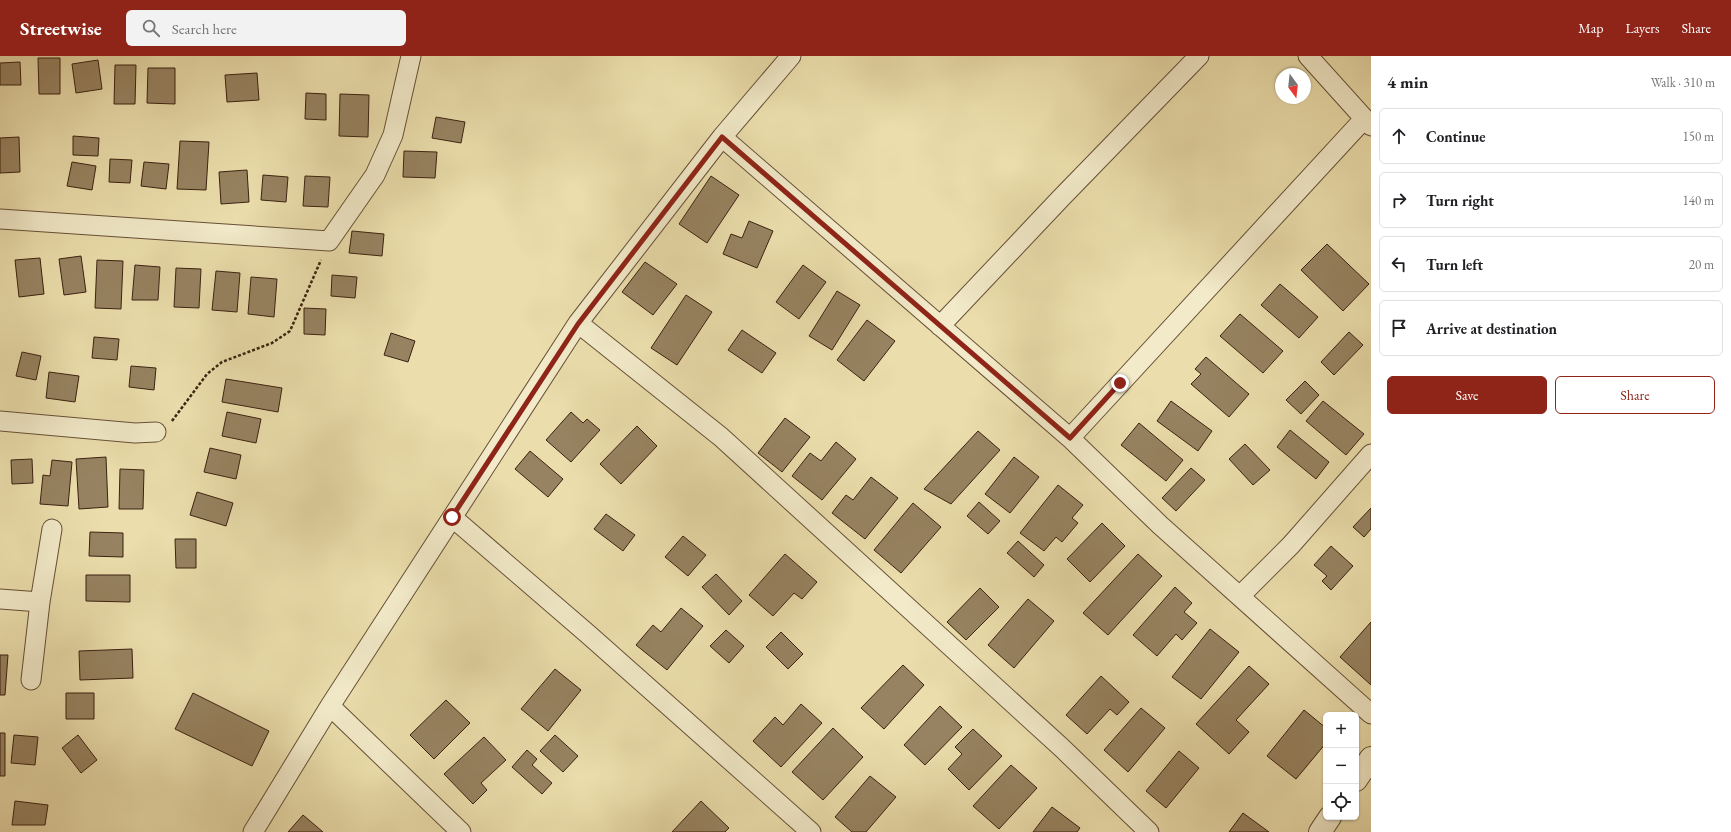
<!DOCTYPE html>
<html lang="en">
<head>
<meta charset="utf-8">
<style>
  body { margin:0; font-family:"EB Garamond",serif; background:#f2f2f2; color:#202124 }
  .controls { position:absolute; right:12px; bottom:12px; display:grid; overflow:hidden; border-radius:6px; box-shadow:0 1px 3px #0004 }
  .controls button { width:36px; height:36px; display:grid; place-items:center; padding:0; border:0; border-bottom:1px solid #e0e0e0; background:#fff; color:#202124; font:20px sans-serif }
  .compass { position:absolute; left:1275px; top:12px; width:36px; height:36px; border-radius:50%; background:#fff; box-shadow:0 1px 3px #0004; rotate:165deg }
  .stop { position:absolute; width:12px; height:12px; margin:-9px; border:3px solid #8f2418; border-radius:50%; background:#fff }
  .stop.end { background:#8f2418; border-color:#fff; box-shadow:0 1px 4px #0008 }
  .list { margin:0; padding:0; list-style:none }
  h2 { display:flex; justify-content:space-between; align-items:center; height:52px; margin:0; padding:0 16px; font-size:17px }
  h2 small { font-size:13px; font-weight:400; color:#757577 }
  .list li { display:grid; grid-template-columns:26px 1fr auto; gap:12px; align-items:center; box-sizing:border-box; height:56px; margin:0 8px 8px; padding:0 8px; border:1px solid #e0e0e0; border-radius:6px }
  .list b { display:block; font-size:15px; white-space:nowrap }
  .list em { font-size:13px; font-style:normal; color:#757577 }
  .actions { display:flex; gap:8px; padding:12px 16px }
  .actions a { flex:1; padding:9px 0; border:1px solid #8f2418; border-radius:6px; text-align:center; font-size:14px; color:#8f2418 }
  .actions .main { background:#8f2418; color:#fff }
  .icon { flex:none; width:22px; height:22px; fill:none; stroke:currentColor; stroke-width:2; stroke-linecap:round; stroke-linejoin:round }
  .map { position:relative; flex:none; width:1371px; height:776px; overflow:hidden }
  header { display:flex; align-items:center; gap:24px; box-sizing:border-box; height:56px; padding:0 20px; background:#8f2418; color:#fff }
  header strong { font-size:19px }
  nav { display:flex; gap:22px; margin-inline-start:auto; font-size:14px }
  .search { width:280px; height:36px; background:#f2f2f2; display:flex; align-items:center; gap:10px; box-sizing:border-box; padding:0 14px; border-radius:6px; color:#757577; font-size:15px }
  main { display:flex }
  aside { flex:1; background:#fff }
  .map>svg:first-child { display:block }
</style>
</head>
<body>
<header>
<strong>Streetwise</strong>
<div class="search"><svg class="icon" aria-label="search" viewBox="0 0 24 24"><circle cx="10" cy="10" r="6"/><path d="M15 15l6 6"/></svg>Search here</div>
<nav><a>Map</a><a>Layers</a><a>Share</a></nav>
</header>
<main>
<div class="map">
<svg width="1371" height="776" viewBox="0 0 1371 776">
  <rect width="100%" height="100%" fill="#ebdeac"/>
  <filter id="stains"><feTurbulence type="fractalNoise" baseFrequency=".005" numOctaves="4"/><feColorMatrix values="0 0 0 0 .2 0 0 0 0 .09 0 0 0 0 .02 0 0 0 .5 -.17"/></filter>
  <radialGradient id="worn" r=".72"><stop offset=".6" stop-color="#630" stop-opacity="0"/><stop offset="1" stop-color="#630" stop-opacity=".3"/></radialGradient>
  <!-- building -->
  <path fill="#978361" stroke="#3b2110" d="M38,2H60V38H39Z
    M98,4L102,33L76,37L72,8Z
    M20,6L21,29H0V7Z
    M115,9H136L135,48H114Z
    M148,12H175V48L147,47Z
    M257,17L259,44L227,46L225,19Z
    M306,37L326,38V64L305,63Z
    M340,38L369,39L368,81L339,80Z
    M436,61L465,66L461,87L432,82Z
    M73,80L99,82L98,100L73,99Z
    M19,81L20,116L0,117V82Z
    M180,85L209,86L206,134L177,133Z
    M404,95L437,96L435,122L403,121Z
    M110,103L132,104L130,127L109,126Z
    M72,106L96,110L92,134L67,130Z
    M144,106L169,108L166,133L141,130Z
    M247,114L249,146L221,148L219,116Z
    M263,119L288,121L286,146L261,144Z
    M305,120L330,121L328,151L303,150Z
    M711,120L739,139L707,187L679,168Z
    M749,165L773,175L757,212L723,198L731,178L742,182Z
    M352,175L384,178L382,200L349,197Z
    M1327,188L1369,228L1343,255L1301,214Z
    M81,200L86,236L64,239L59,203Z
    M40,202L44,238L19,241L15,204Z
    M97,204L123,205L121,253L95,252Z
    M645,206L677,228L653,259L622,236Z
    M135,209L160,211L158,244H132Z
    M803,209L826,226L799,263L776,246Z
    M176,212L201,213L199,252L174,251Z
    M216,215L240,217L237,256L212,254Z
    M332,219L357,221L355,242L331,240Z
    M251,221L277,223L274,261L248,258Z
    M1280,228L1318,261L1299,282L1261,249Z
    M837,235L860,249L832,294L809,280Z
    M686,239L712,256L677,309L651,292Z
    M304,252L326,253L325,279L304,278Z
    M1240,258L1283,295L1263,317L1220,280Z
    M867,264L895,285L864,325L837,304Z
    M742,274L776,297L762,317L728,294Z
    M1349,276L1363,289L1334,319L1321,306Z
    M391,277L415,285L408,306L384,299Z
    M94,281L119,283L117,304L92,302Z
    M22,296L41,300L36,324L16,320Z
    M1206,301L1249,338L1229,361L1191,328L1201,318L1195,313Z
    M131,310L156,312L154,334L129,331Z
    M49,316L79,320L75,346L46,342Z
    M226,323L282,332L278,356L222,346Z
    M1305,325L1319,339L1301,358L1286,344Z
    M1171,345L1212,375L1198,395L1157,365Z
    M1323,345L1364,378L1346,399L1306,365Z
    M227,356L261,363L256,387L222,380Z
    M571,356L583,367L587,363L600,374L571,406L546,384Z
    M785,362L810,381L782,416L758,397Z
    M1139,367L1183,404L1166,425L1121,389Z
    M637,370L657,390L621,428L600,408Z
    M1290,374L1329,406L1316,423L1277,391Z
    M978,375L1000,394L951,448L924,433Z
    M836,386L856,403L822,444L792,420L810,397L821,405Z
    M1245,388L1270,414L1253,429L1229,403Z
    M210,392L241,399L236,423L204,416Z
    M530,395L563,423L548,441L515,413Z
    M106,401L108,451L79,453L76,403Z
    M1014,401L1039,421L1010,457L985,438Z
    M32,403L33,427L12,428L11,404Z
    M52,404L72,406L68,450L40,448L43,419L50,420Z
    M1191,412L1205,424L1176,455L1162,442Z
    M120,413L144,414L143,453H119Z
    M871,421L898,442L865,483L832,457L846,439L853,444Z
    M1058,429L1083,449L1072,462L1078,467L1062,486L1056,481L1044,495L1020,477Z
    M197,436L233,447L226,470L190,459Z
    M979,446L1000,465L988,478L967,460Z
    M913,447L941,471L901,517L874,494Z
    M1371,452V473L1364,481L1353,471Z
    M606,458L635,479L623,495L594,473Z
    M1102,467L1125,490L1090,526L1067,503Z
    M90,476L123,477V501L89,500Z
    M683,480L706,499L688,520L665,501Z
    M175,483H196V512H176Z
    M1018,485L1044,509L1034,521L1007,497Z
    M1331,490L1353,510L1331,534L1322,525L1327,520L1314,509Z
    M785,498L817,526L802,543L794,537L773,560L749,539Z
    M1138,498L1162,520L1108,579L1083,557Z
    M716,518L742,545L729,559L702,531Z
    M86,519H130V546L86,545Z
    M1175,531L1192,547L1184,556L1197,567L1182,584L1176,578L1157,600L1133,579Z
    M980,532L999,551L966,584L947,566Z
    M1028,543L1054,565L1014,612L988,589Z
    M681,552L703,570L667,614L636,589L653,569L661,576Z
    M1371,566V629L1340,601Z
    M1210,573L1239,596L1201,643L1172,621Z
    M726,574L744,590L729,607L710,590Z
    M781,576L803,598L788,613L766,591Z
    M132,593L133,622L80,624L79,595Z
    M0,599H8L5,639H0Z
    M903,609L924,629L884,673L861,652Z
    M1249,610L1269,628L1236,664L1249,676L1229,698L1196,668Z
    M555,613L581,634L548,675L521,653Z
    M1101,620L1129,646L1117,659L1110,653L1087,678L1066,659Z
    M66,637H94V663H66Z
    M193,637L269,675L252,710L175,673Z
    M446,644L470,667L434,703L410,679Z
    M801,648L822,667L781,711L753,685L775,661L783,669Z
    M940,650L962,671L925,709L904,689Z
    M1141,652L1165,672L1128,716L1104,694Z
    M1304,654L1326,672V687L1296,723L1267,700Z
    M833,672L863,701L823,744L792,716Z
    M973,673L1002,700L969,734L948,713L962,698L955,691Z
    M0,677H5V720H0Z
    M14,679L38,681L35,709L11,707Z
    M78,679L97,704L81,717L62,692Z
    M555,679L578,700L563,716L540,695Z
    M484,681L506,704L481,727L487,734L473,748L444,718Z
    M527,694L537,703L532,709L552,727L542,738L512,711Z
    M1179,695L1199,712L1166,752L1146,735Z
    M1011,709L1037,732L999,773L973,750Z
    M870,720L896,741L866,776H852L835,761Z
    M15,745L48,749L45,769H12Z
    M701,745L729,772L725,776H672Z
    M1052,751L1080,772L1077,776H1033Z
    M1243,757L1269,776H1229Z
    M303,759L323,776H288Z"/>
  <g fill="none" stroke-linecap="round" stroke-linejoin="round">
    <defs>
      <path id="minor" d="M1308,0L1371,70
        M722,81L1070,382L1160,469L1371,658
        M0,163L329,185L375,119L393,79L411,0
        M578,267L721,381L1062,692L1149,776
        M940,270L1061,142L1199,0
        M0,365L135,377L156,376
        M1070,382L1364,63
        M452,461L589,579L811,776
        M1240,540L1291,489L1371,398
        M0,543L40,546L52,473
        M31,624L40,546
        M330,650L461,776
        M253,776L330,650L578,267L722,81L791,0"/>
      <path id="tertiary" d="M1356,724L1371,702
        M1320,776L1330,761"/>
    </defs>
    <!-- minor casing -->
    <use href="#minor" stroke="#675037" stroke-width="21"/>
    <!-- tertiary casing -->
    <use href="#tertiary" stroke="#675037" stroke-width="24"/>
    <!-- path -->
    <path stroke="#3b2110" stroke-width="2.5" stroke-dasharray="3 2" stroke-linecap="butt" d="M172,365L207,318L222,306L272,287L290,275L321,204"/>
    <!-- minor -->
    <use href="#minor" stroke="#f2eac9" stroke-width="19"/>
    <!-- tertiary -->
    <use href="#tertiary" stroke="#f2eac9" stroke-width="22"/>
  </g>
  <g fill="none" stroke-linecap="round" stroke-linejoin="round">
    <!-- route -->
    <path stroke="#8f2418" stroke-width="5" d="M452,461L578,268L722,81L1070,382L1120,327"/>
  </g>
  <rect width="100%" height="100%" filter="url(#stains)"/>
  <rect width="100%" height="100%" fill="url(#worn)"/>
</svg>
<div class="controls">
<button>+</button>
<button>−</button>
<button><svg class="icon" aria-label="locate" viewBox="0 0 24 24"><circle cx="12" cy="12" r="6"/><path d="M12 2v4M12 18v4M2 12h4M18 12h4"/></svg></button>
</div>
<svg class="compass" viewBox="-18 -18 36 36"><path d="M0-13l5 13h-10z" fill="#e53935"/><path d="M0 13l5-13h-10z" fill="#757577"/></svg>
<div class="stop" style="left:452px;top:461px"></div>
<div class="stop end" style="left:1120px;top:327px"></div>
</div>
<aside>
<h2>4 min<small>Walk · 310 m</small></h2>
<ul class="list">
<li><svg class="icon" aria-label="ahead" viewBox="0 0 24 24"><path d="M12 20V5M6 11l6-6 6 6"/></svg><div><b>Continue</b></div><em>150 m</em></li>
<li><svg class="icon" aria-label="right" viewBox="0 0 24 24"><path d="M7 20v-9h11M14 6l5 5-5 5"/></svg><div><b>Turn right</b></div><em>140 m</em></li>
<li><svg class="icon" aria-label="left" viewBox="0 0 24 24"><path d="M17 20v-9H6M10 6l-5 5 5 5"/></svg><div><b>Turn left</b></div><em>20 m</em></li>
<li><svg class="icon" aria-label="arrive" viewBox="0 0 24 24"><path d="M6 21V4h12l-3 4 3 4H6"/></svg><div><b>Arrive at destination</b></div></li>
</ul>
<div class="actions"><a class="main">Save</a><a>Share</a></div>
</aside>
</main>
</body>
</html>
